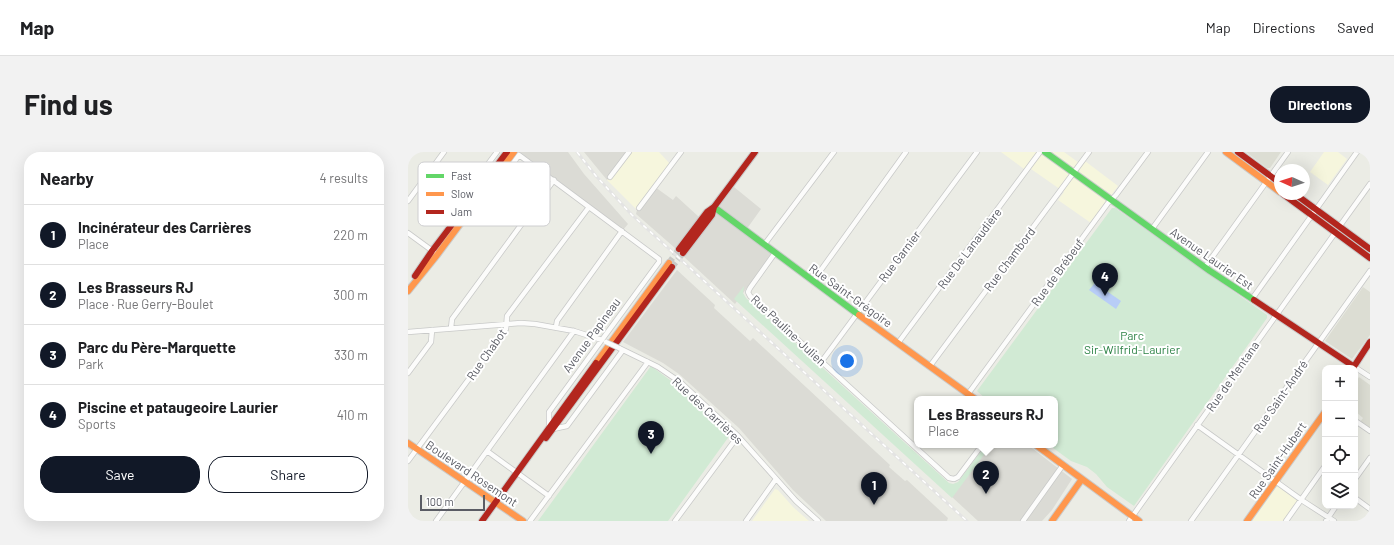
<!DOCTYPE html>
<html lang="en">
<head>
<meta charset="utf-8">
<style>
  body { margin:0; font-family:Barlow,sans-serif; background:#f2f2f2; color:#202124 }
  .controls { position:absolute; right:12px; bottom:12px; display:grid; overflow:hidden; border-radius:8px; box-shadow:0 4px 16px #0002 }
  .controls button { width:36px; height:36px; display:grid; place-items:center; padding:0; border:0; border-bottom:1px solid #e0e0e0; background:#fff; color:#202124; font:20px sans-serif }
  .compass { position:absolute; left:866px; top:12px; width:36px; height:36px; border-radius:50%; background:#fff; box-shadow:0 4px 16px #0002; rotate:273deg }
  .scale { position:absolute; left:12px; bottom:10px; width:65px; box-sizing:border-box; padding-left:4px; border:2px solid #5a5c64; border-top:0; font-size:11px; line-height:14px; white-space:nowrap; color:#5a5c64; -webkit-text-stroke:3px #fff; paint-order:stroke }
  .you { position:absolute; left:439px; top:209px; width:14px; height:14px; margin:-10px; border:3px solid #fff; border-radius:50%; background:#1a73e8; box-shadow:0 0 0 6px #1a73e833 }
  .badge { display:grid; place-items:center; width:26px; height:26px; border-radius:50%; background:#111827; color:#fff; font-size:13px; font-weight:700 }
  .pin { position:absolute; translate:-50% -33px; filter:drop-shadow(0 1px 2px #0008) }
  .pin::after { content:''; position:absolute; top:21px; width:14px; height:12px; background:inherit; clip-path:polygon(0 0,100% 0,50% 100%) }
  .popup { position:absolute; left:506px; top:244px; width:144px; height:52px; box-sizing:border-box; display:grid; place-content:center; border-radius:8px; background:#fff; filter:drop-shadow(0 1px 3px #0005); font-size:13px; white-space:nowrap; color:#757577 }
  .popup b { font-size:15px; color:#202124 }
  .popup::after { content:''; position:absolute; left:50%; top:100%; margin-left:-8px; border:8px solid transparent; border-top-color:#fff }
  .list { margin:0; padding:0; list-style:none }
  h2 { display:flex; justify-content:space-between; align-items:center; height:52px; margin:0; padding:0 16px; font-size:17px }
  h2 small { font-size:13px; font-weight:400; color:#757577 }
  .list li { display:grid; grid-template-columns:26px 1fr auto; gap:12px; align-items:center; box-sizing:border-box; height:60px; padding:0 16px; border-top:1px solid #e0e0e0 }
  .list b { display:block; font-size:15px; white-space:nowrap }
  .list p { margin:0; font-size:13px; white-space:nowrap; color:#757577 }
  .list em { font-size:13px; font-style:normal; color:#757577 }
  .actions { display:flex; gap:8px; padding:12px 16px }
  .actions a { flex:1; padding:9px 0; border:1px solid #111827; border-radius:16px; text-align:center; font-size:14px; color:#111827 }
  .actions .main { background:#111827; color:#fff }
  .icon { flex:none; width:22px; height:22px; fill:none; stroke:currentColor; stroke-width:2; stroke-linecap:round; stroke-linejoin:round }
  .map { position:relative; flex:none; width:962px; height:369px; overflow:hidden; border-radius:16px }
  header { display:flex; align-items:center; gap:24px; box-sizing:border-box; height:56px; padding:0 20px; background:#fff; border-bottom:1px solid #e0e0e0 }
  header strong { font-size:19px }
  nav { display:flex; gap:22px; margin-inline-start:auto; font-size:14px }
  .intro { display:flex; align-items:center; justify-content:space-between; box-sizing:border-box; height:96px; padding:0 24px }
  h1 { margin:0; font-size:28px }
  .button { padding:10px 18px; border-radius:16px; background:#111827; color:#fff; font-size:14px; font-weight:700 }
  main { display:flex; gap:24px; padding:0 24px }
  aside { flex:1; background:#fff; border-radius:16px; box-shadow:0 4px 16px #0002 }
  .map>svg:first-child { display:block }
</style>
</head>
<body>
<header>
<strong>Map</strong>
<nav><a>Map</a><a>Directions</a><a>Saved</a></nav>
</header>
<div class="intro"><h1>Find us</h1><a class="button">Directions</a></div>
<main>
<aside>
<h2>Nearby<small>4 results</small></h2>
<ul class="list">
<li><span class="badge">1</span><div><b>Incinérateur des Carrières</b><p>Place</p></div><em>220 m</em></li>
<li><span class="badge">2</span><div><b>Les Brasseurs RJ</b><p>Place · Rue Gerry-Boulet</p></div><em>300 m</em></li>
<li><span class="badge">3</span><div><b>Parc du Père-Marquette</b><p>Park</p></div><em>330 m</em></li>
<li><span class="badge">4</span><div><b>Piscine et pataugeoire Laurier</b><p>Sports</p></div><em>410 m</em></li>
</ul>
<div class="actions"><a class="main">Save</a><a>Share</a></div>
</aside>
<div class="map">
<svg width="962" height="369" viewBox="0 0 962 369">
  <rect width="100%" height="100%" fill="#ebece5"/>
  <!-- commercial -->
  <path fill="#f6f6dd" d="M220,0H251L263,13L229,58L199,28Z
    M593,0H656L674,13L677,9L710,34L683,71L650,48L656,40L623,17H616Z
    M916,0H930L939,7L920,33L902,20Z
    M869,334L890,349L876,369H844Z
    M367,337L370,338L385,355L401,369H344Z"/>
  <!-- industrial -->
  <path fill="#dbdbd5" d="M112,0H160L176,22L220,72L215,78Z
    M176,0H220L199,28Z
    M247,35L265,48L268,44L291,65L267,96L228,62L229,58Z
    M326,35L353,57L338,78L366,99L327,152L274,103Z
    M269,118L307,153L306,156L342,189L345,186L482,313L481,315L497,329L499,328L540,366L539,369H418L385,338L331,276L271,222L255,211L215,190Z
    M578,293H620L664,327L644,358L634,369H570L544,345Z"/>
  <!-- education -->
  <path fill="#dcddd3" d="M838,0H873L862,16H859Z
    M955,135L962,140V183L944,207L917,189Z
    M951,225L962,233V276L952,270L955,266L947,259V231Z"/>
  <!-- green -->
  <path fill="#d1ead4" d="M704,56H707L859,163V166L726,354L699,335L688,322L679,315L663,309L641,293H647V247H578L569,239Z
    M336,134L335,141L338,146L541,331L545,332L550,330L574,298L578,300L544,346L326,147Z
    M243,214L270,234L322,283L260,369H130Z"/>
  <!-- water -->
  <path fill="#b8cdf7" d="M687,131L713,149L708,157L681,138Z"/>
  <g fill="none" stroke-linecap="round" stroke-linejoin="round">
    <!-- secondary-tunnel -->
    <path stroke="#c7c8c5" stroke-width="6" stroke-dasharray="6 3" stroke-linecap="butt" d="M261,111L271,97
      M264,115L275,101"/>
    <defs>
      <path id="street" d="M202,25L221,0
        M69,38L71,24L89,0
        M76,41L88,35L111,3L251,107V110L141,260V274
        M0,49L36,0
        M231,56L273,0
        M931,75L962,32
        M744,77L800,0
        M0,81L26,100
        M356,93L426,0
        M367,101L342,136L340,140L342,144L541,326L546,327L550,325L574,293
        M797,115L880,0
        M405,129L498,0
        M844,147L949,0
        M148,175L149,169L214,79
        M43,176L44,167L146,28
        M0,180L113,171L127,172L166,179L194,188
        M490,191L632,0
        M211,196L250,215L272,230L330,284L388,349L410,369
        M414,209L569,0
        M522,214L681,0
        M945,214L962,225
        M0,221L23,190L24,178
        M560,242L700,51L708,43L740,0
        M949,270L962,279
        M789,273L895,349L926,369
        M145,277L159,274L215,198
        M79,299L141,344
        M0,309L98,177L99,164L181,55
        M947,327L962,306
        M947,346L962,357
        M28,369L166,179
        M122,369L240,210
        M267,369L330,284
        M338,369L368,327
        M615,369L655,313
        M721,369L927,81
        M783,369L962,119
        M878,369L917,314
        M918,369L928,354"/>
      <path id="fast" d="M637,0L802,119L846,148
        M306,55L451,163"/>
      <path id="slow" d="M818,0L872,40
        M0,139L29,103L106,0
        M451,163L567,247
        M188,211L261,111
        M0,291L115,369
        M628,293L731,369
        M644,369L674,327
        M839,369L917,260"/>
      <path id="jam" d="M830,0L872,31
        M875,42L962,106
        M887,42L962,97
        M271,97L299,60L306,55
        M275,101L304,63L306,55L347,0
        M7,124L24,99L99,0
        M846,148L945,214
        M945,216L962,190
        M138,286L264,115
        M74,369L188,211"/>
    </defs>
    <!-- street casing -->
    <use href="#street" stroke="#c8c9c8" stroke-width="6"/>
    <!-- fast casing -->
    <use href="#fast" stroke="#cacbcb" stroke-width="8"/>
    <!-- slow casing -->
    <use href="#slow" stroke="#cacbcb" stroke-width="8"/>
    <!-- jam casing -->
    <use href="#jam" stroke="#cacbcb" stroke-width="8"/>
    <!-- street -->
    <use href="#street" stroke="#fcfcfb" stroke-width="4.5"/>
    <!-- fast -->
    <use href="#fast" stroke="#63d668" stroke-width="6"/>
    <!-- slow -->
    <use href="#slow" stroke="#ff974d" stroke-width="6"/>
    <!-- jam -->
    <use href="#jam" stroke="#b3261e" stroke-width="6"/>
    <defs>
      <path id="rail" d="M169,0L188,24L224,63L559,369"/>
    </defs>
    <!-- rail casing -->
    <use href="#rail" stroke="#e4e4e3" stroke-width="3"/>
    <!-- rail -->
    <use href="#rail" stroke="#fff" stroke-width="1.5" stroke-dasharray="4.5" stroke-linecap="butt"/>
    <defs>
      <path id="street-bridge" d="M198,190L211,196"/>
    </defs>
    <!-- street-bridge casing -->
    <use href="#street-bridge" stroke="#c8c9c8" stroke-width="6" stroke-linecap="butt"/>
    <!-- street-bridge -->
    <use href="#street-bridge" stroke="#fcfcfb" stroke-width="4.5"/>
  </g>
  <g text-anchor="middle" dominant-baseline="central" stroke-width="4" stroke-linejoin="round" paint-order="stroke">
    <!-- street labels -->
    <g font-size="12" fill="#5a5c64" stroke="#fff">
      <text transform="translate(561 96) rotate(-53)">Rue De Lanaudière</text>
      <text transform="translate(491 104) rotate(-53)">Rue Garnier</text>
      <text transform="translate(804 106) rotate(35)">Avenue Laurier Est</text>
      <text transform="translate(601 107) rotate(-53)">Rue Chambord</text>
      <text transform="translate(649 120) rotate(-54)">Rue de Brébeuf</text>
      <text transform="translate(443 143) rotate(36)">Rue Saint-Grégoire</text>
      <text transform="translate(381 178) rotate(43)">Rue Pauline-Julien</text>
      <text transform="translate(183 183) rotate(-54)">Avenue Papineau</text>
      <text transform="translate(78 202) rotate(-55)">Rue Chabot</text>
      <text transform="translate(824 224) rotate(-55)">Rue de Mentana</text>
      <text transform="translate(872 244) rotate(-55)">Rue Saint-André</text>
      <text transform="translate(300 258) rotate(43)">Rue des Carrières</text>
      <text transform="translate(869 308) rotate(-55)">Rue Saint-Hubert</text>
      <text transform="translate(64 321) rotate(34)">Boulevard Rosemont</text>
    </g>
    <!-- park labels -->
    <g font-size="12" fill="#2c8245" stroke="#fff">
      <text x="724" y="183">Parc<tspan x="724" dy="14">Sir-Wilfrid-Laurier</tspan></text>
    </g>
  </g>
  <!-- legend -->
  <rect x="10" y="10" width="132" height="64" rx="6" fill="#fff" stroke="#ceced0" stroke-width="1"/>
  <rect x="18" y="22" width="18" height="4" fill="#63d668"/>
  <rect x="18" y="40" width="18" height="4" fill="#ff974d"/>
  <rect x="18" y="58" width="18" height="4" fill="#b3261e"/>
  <g font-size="11" fill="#5a5c64">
    <text x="43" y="28">Fast</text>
    <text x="43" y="46">Slow</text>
    <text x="43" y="64">Jam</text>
  </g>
</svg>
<div class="controls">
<button>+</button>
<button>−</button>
<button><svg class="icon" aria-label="locate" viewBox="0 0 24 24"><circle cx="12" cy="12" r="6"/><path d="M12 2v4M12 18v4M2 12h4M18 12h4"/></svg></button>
<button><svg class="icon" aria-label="layers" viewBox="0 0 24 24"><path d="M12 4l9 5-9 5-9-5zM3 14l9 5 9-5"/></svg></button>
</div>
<svg class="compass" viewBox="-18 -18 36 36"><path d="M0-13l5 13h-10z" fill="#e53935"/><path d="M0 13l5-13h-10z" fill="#757577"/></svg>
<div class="scale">100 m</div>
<div class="you"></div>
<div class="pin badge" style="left:466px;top:353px">1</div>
<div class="pin badge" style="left:578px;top:342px">2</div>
<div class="popup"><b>Les Brasseurs RJ</b>Place</div>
<div class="pin badge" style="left:243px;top:302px">3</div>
<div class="pin badge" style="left:697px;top:144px">4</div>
</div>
</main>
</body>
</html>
